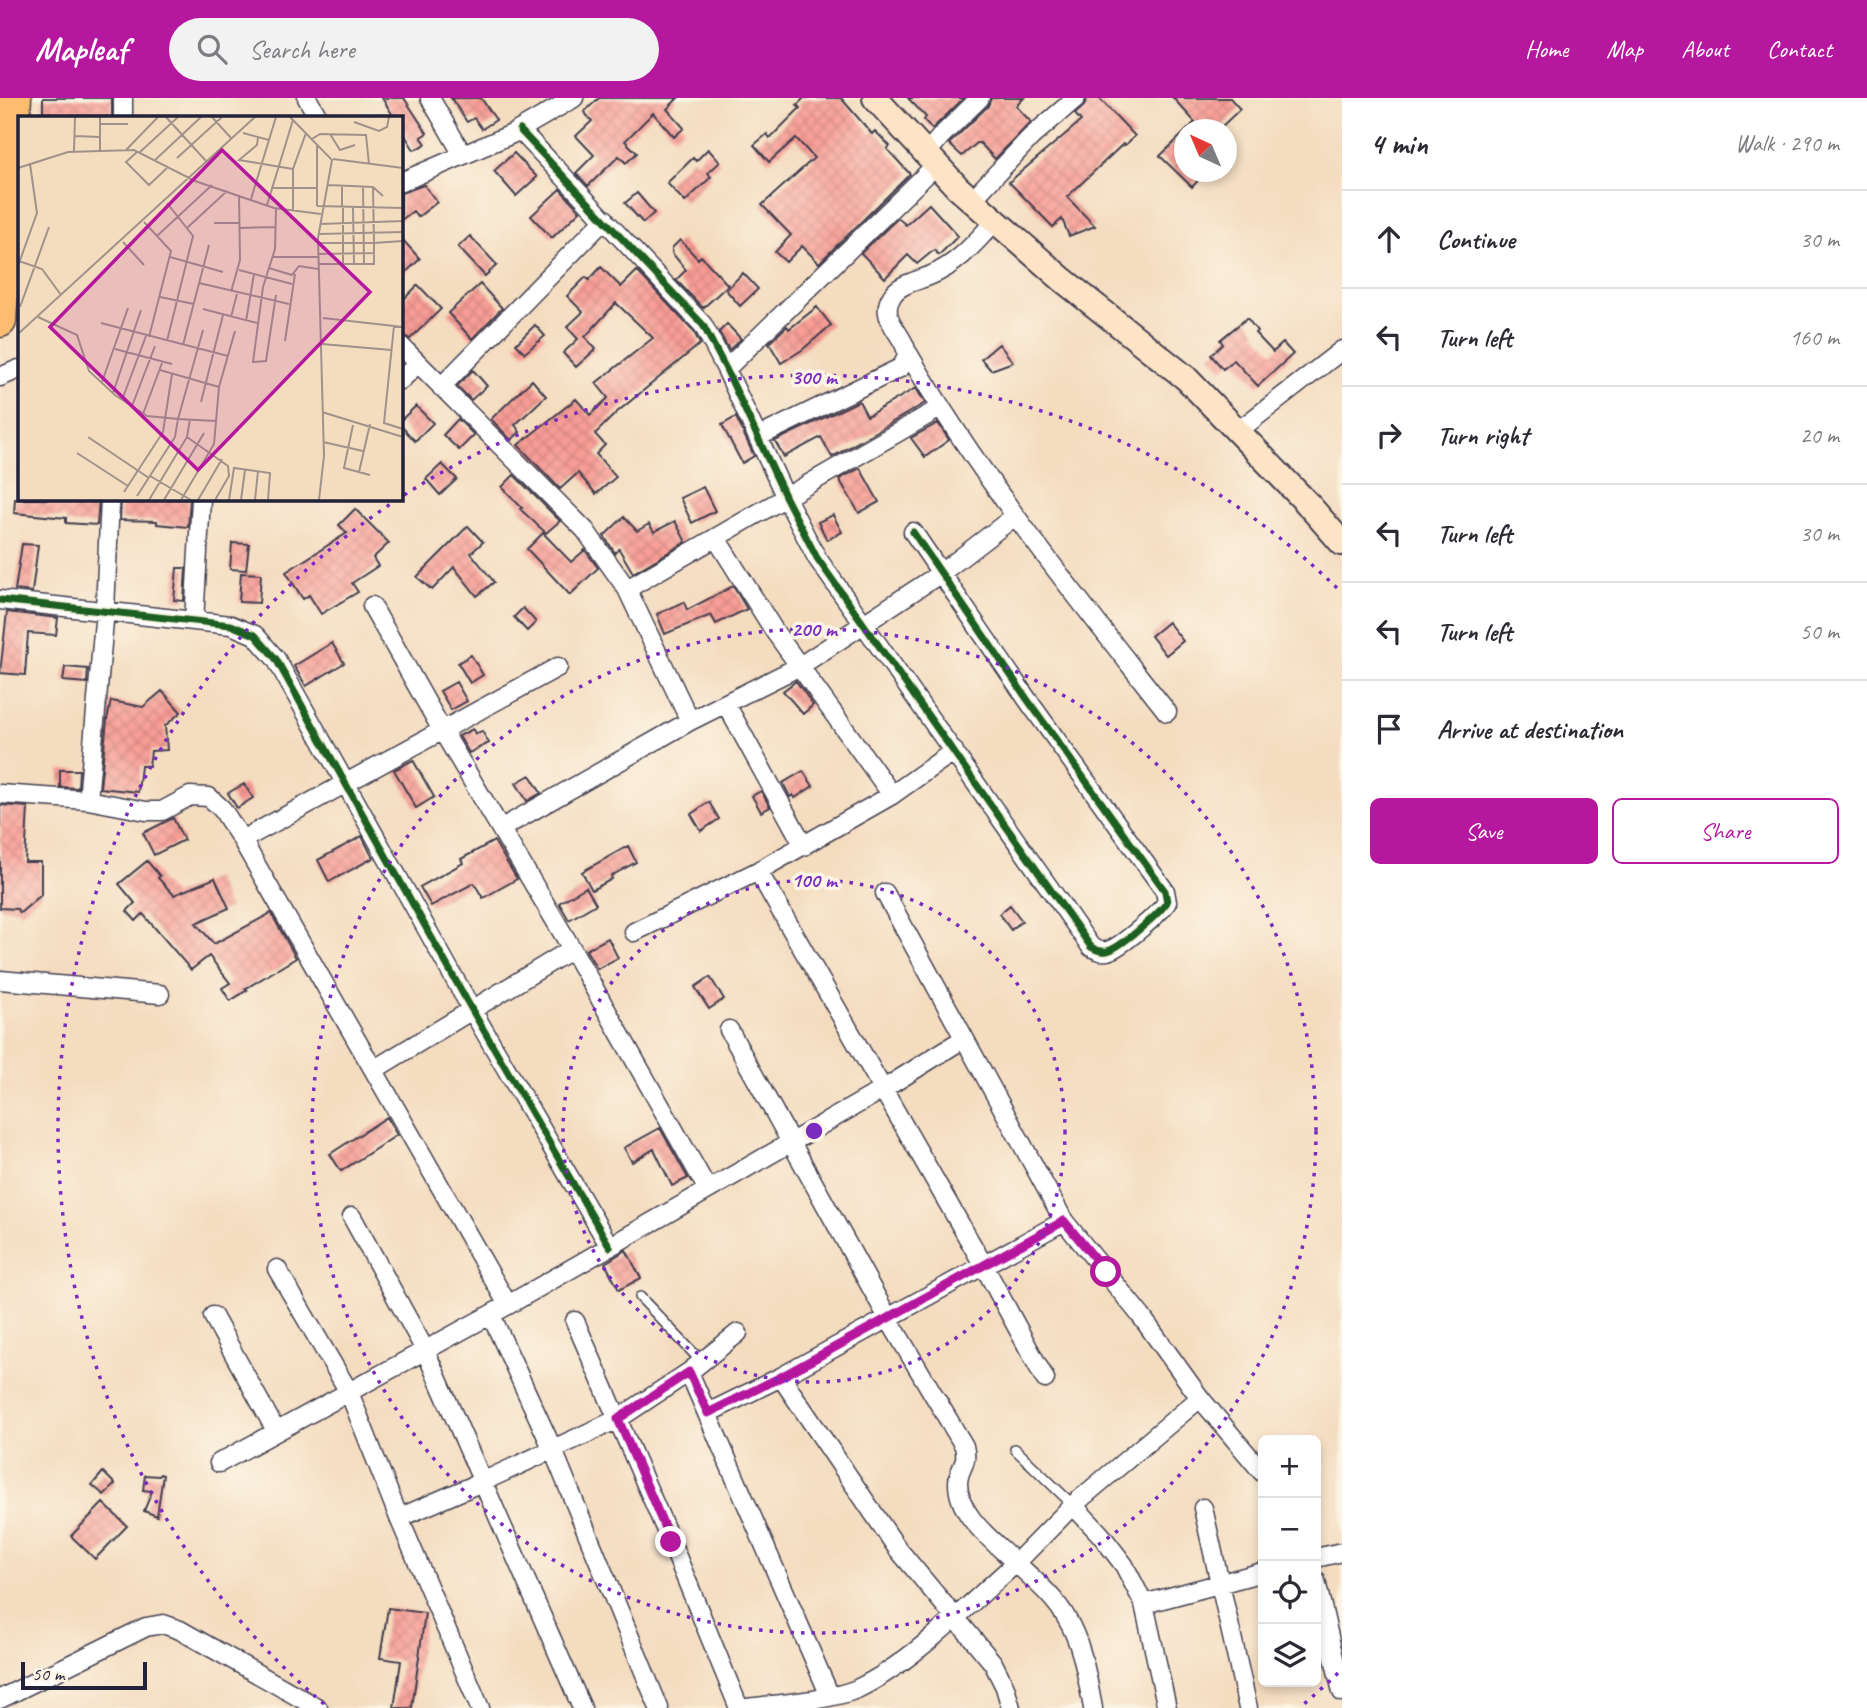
<!DOCTYPE html>
<html lang="en">
<head>
<meta charset="utf-8">
<style>
  body { margin:0; font-family:Caveat,sans-serif; background:#f2f2f3; color:#2b2b33 }
  .controls { position:absolute; right:21px; bottom:21px; display:grid; overflow:hidden; border-radius:10px; box-shadow:0 4px 10px #0003 }
  .controls button { width:63px; height:63px; display:grid; place-items:center; padding:0; border:0; border-bottom:2px solid #e1e1e2; background:#fff; color:#2b2b33; font:35px sans-serif }
  .compass { position:absolute; left:1174px; top:21px; width:63px; height:63px; border-radius:50%; background:#fff; box-shadow:0 4px 10px #0003; rotate:316deg }
  .scale { position:absolute; left:21px; bottom:18px; width:126px; box-sizing:border-box; padding-left:7px; border:4px solid #22223b; border-top:0; font-size:19px; line-height:24px; white-space:nowrap; color:#22223b; -webkit-text-stroke:5px #fcf5e5; paint-order:stroke }
  .stop { position:absolute; width:21px; height:21px; margin:-16px; border:5px solid #b5179e; border-radius:50%; background:#fff }
  .stop.end { background:#b5179e; border-color:#fff; box-shadow:0 2px 7px #0008 }
  .list { margin:0; padding:0; list-style:none }
  h2 { display:flex; justify-content:space-between; align-items:center; height:91px; margin:0; padding:0 28px; font-size:30px }
  h2 small { font-size:23px; font-weight:400; color:#7c7c81 }
  .list li { display:grid; grid-template-columns:46px 1fr auto; gap:21px; align-items:center; box-sizing:border-box; height:98px; padding:0 28px; border-top:2px solid #e1e1e2 }
  .list b { display:block; font-size:26px; white-space:nowrap }
  .list em { font-size:23px; font-style:normal; color:#7c7c81 }
  .actions { display:flex; gap:14px; padding:21px 28px }
  .actions a { flex:1; padding:16px 0; border:2px solid #b5179e; border-radius:10px; text-align:center; font-size:24px; color:#b5179e }
  .actions .main { background:#b5179e; color:#fff }
  .icon { flex:none; width:38px; height:38px; fill:none; stroke:currentColor; stroke-width:2; stroke-linecap:round; stroke-linejoin:round }
  .map { position:relative; flex:none; width:1342px; height:1610px; overflow:hidden }
  header { display:flex; align-items:center; gap:42px; box-sizing:border-box; height:98px; padding:0 35px; background:#b5179e; color:#fff }
  header strong { font-size:33px }
  nav { display:flex; gap:38px; margin-inline-start:auto; font-size:24px }
  .search { width:490px; height:63px; background:#f2f2f3; display:flex; align-items:center; gap:18px; box-sizing:border-box; padding:0 24px; border-radius:38px; color:#7c7c81; font-size:26px }
  main { display:flex }
  aside { flex:1; background:#fff }
  .map>svg:first-child { display:block }
</style>
</head>
<body>
<header>
<strong>Mapleaf</strong>
<div class="search"><svg class="icon" aria-label="search" viewBox="0 0 24 24"><circle cx="10" cy="10" r="6"/><path d="M15 15l6 6"/></svg>Search here</div>
<nav><a>Home</a><a>Map</a><a>About</a><a>Contact</a></nav>
</header>
<main>
<div class="map">
<svg width="1342" height="1610" viewBox="0 0 1342 1610">
  <defs>
    <pattern id="building-cross-hatch" width="8" height="8" patternUnits="userSpaceOnUse" patternTransform="scale(1.75)"><rect width="8" height="8" fill="#f89d95"/><path d="M0 0l8 8M0 8l8-8" fill="none" stroke="#d48781"/></pattern>
  </defs>
  <rect width="100%" height="100%" fill="#fcf5e5"/>
  <filter id="ink" filterUnits="userSpaceOnUse"><feTurbulence type="fractalNoise" baseFrequency=".0143" numOctaves="2"/><feDisplacementMap in="SourceGraphic" scale="14" xChannelSelector="R" yChannelSelector="G"/><feConvolveMatrix kernelMatrix="1 2 1 2 8 2 1 2 1" color-interpolation-filters="sRGB"/></filter>
  <filter id="wash" filterUnits="userSpaceOnUse"><feTurbulence type="fractalNoise" baseFrequency=".00686" numOctaves="4" result="noise"/><feDisplacementMap in="SourceGraphic" scale="28" xChannelSelector="R" yChannelSelector="G"/><feGaussianBlur stdDeviation="1.57" result="paint"/><feColorMatrix in="noise" values="0 0 0 0 0 0 0 0 0 0 0 0 0 0 0 0 0 1.4 0 .05"/><feComposite in="paint" operator="in"/></filter>
  <g filter="url(#wash)">
    <rect width="100%" height="100%" fill="#f4dcbf"/>
    <g id="blocks">
      <!-- building -->
      <path fill="url(#building-cross-hatch)" d="M43,0H112V19L43,18Z
        M382,0H404L427,35L421,39L426,46L414,52L401,31V19H394Z
        M451,0H481L496,22L482,31L474,20L467,24Z
        M599,0H678L667,11L684,30L674,39L653,15L625,43L637,55L626,65L619,58L588,88L576,75L594,57L576,38L592,23L584,14Z
        M804,0H841L872,36L875,33L890,48L887,51L910,76L819,165L802,148L786,164L775,154L791,137L762,107L814,60L796,40L769,64L754,47L767,36L770,40L800,10L797,7Z
        M908,0H964L932,31L924,22L926,19Z
        M991,0H1024L1016,8L1031,24L995,61L980,45H977L962,58L949,46L988,8Z
        M1087,0H1099L1135,38L1125,47L1123,46L1067,99L1095,128L1069,138L1062,121L1053,129L1009,84L1081,23L1075,16L1084,8Z
        M1173,0H1230L1240,11L1218,32H1187L1195,24Z
        M1185,34V74H1206L1192,89L1160,58Z
        M708,51L720,64L708,75L711,79L685,104L667,85L693,60L696,63Z
        M514,55L537,79L516,98L494,73Z
        M424,87L437,104L418,119L413,113L401,122V95Z
        M560,91L580,113L552,140L531,118Z
        M637,95L654,115L643,125L625,105Z
        M929,106L958,138L939,157L934,152L917,166L908,157L885,180L861,155L898,120L906,127Z
        M470,138L497,167L485,178L458,149Z
        M401,140L420,161L401,179Z
        M680,142L698,161L701,158L728,187L703,210L676,182L686,172L672,155V150Z
        M601,169L621,189L637,173L694,234L700,246L616,315L595,336L605,347L596,356L616,379L596,396L578,375L560,391L518,347L576,301L590,317L608,300L596,285L653,240L616,205L585,239L596,251L576,269L563,255L578,241L567,229L583,214L567,198L586,179L589,182Z
        M743,175L758,191L740,208L726,192Z
        M480,186L502,210L472,241L448,215Z
        M418,187L441,211L410,241L401,236V204Z
        M817,209L831,227L802,252L781,265L769,245L787,228L789,231Z
        M1247,220L1257,233L1255,235L1273,254L1283,245L1293,256L1258,288L1234,262L1223,271L1211,257L1223,246L1220,242Z
        M727,226L741,241L729,252L719,234Z
        M535,227L545,238L525,255L516,246Z
        M999,246L1013,264L991,272L981,261Z
        M473,272L487,288L471,302L457,288Z
        M532,282L546,298L515,327L520,334L511,342L491,321Z
        M916,290L925,305L832,359L821,339L784,359L775,343L859,303L867,318Z
        M416,308L433,325L415,343L401,328V322Z
        M736,319L754,358L742,365L722,327Z
        M458,321L474,337L459,352L443,337Z
        M938,325L949,342L925,359L911,340Z
        M442,366L457,381L440,397L426,381Z
        M860,370L879,404L859,415L839,381Z
        M514,377L560,423L546,435L520,411L522,410L502,389Z
        M703,389L715,413L692,425L680,400Z
        M15,401H99L97,427L66,425V420L14,415Z
        M121,401H190L188,429L157,426V423L120,422Z
        M355,411L389,445L373,460L378,468L352,485L358,494L321,516L309,497L303,501L286,474L347,435L339,427Z
        M833,417L842,434L827,442L818,424Z
        M624,419L637,433L649,426L654,434L675,423L686,444L633,475L619,451L615,455L604,438Z
        M468,428L483,444L471,455L494,484L477,498L454,469L432,492L417,479Z
        M543,435L571,464L585,452L598,470L570,497L527,451Z
        M232,445L249,446L246,472L230,471Z
        M22,446L38,447L32,494L15,492Z
        M177,470H186L184,503L174,502Z
        M241,475L261,476L259,505L239,504Z
        M733,488L747,511L716,526L711,517L665,536L657,516L684,504L687,512Z
        M523,510L536,524L527,533L514,519Z
        M7,514L58,520L56,537L28,535L25,577L0,575Z
        M1168,524L1183,543L1166,557L1151,538Z
        M332,545L344,565L306,588L294,568Z
        M471,557L483,577L470,585L458,565Z
        M65,569L88,571L87,585L63,583Z
        M796,583L813,607L803,616L783,593Z
        M456,584L467,603L451,612L440,593Z
        M162,593L181,614L165,628L167,652L151,653L149,668H141L138,694L100,690L107,622L111,603L143,609Z
        M473,631L475,636L482,633L489,645L469,655L459,638Z
        M413,662L434,699L416,710L394,672Z
        M60,672H79L78,690L60,689Z
        M803,673L813,688L795,700L793,697L790,699L783,685Z
        M530,677L541,695L527,703L516,685Z
        M244,686L253,700L237,710L228,695Z
        M761,693L770,709L761,714L752,698Z
        M709,704L719,721L701,733L691,716Z
        M0,707L28,709L25,764H41V797L20,815L17,811L0,810Z
        M173,720L184,742L154,757L143,735Z
        M362,738L373,760L329,784L318,762Z
        M494,743L517,781L483,800L474,785L431,808L420,789L463,765L461,761Z
        M628,748L636,764L611,778L612,781L592,792L582,774Z
        M147,763L160,778L158,780L174,797L215,780L229,810L196,825L214,846L271,815L296,860L245,891L247,892L230,903L222,890L230,885L209,858L191,872L143,816L136,823L127,813L135,805L119,786Z
        M586,789L596,806L569,822L559,805Z
        M1010,807L1022,823L1011,832L999,816Z
        M608,840L618,860L597,871L586,852Z
        M710,879L724,901L709,911L695,889Z
        M387,1019L397,1037L341,1073L330,1056Z
        M660,1030L688,1080L672,1088L654,1051L632,1064L624,1050Z
        M626,1152L641,1180L619,1192L605,1165Z
        M103,1374L115,1386L104,1397L92,1387Z
        M160,1376L163,1377L157,1418L144,1413L152,1393L143,1392L145,1377L159,1378Z
        M103,1405L127,1428L95,1461L71,1438Z
        M388,1510L425,1515L412,1610H394L401,1563L380,1560Z"/>
    </g>
  </g>
  <g filter="url(#ink)">
    <use href="#blocks" fill-opacity="0" stroke="#423e4f" stroke-width="2"/>
    <g fill="none" stroke-linecap="round" stroke-linejoin="round">
      <defs>
        <path id="lane" d="M640,1199L702,1264
          M1015,1351L1073,1407"/>
        <path id="street" d="M307,0L318,19
          M430,0L463,57
          M123,19V0
          M520,32L703,227L726,271L786,400L817,460L1091,849C1097,852 1100,854 1107,853C1119,851 1160,815 1167,804L1165,793L1027,601L913,434
          M926,56L941,38L980,0
          M401,84L512,36L574,0
          M971,103L1031,39L1076,0
          M401,248L585,432L627,491L690,623
          M908,255C982,383 1076,498 1167,614
          M726,271L936,67
          M0,279L19,271
          M401,282L418,265
          M441,289L605,121
          M1238,333L1342,252
          M758,339L900,270C924,245 873,227 892,198C899,186 917,183 929,178C957,167 975,145 995,123
          M716,440L775,534L892,697
          M627,491L940,310
          M0,502L231,527L255,537L276,561L472,912L610,1149
          M372,508L442,632L572,851L708,1092
          M194,523L201,401
          M726,606L804,748
          M0,696L88,702L146,713H162L190,698L209,699L222,711L242,742L508,1207
          M88,702L105,512L110,401
          M502,730L690,623L800,568L941,475L1015,418
          M242,742L558,569
          M758,773L984,1168L1045,1281
          M885,795L1064,1123L1141,1218L1200,1300L1263,1375
          M634,834L758,773L892,697L954,653
          M0,882L160,896
          M729,932L888,1220L964,1348C969,1368 958,1369 958,1385C958,1419 994,1443 1016,1465L1073,1407L1200,1300
          M375,971L572,851
          M352,1119L425,1252L582,1610
          M277,1171L349,1294L399,1420L480,1610
          M491,1217L553,1352L659,1610
          M213,1218L276,1333
          M575,1223L671,1444L739,1610
          M689,1274L830,1598
          M781,1279L897,1450L993,1565L1005,1589L1011,1610
          M708,1315L781,1279L1064,1123
          M219,1365L508,1207L882,992L963,941
          M1073,1407L1101,1437L1124,1467L1144,1506L1167,1610
          M1203,1410L1248,1610
          M399,1420L484,1383L618,1321L689,1274L738,1235
          M1316,1460L1342,1454
          M1316,1483L1342,1594
          M1144,1506L1263,1474
          M0,1601L146,1529L163,1526L180,1532L318,1610
          M747,1610C776,1606 832,1602 857,1591C912,1565 970,1505 1016,1465C1034,1482 1055,1499 1067,1521C1083,1548 1087,1580 1093,1610"/>
        <path id="secondary" d="M875,0L958,90L1063,182L1186,280L1307,405L1342,445"/>
        <path id="highway" d="M0,223L15,0"/>
      </defs>
      <!-- lane casing -->
      <use href="#lane" stroke="#423e4f" stroke-width="12"/>
      <!-- street casing -->
      <use href="#street" stroke="#423e4f" stroke-width="21"/>
      <!-- secondary casing -->
      <use href="#secondary" stroke="#423e4f" stroke-width="28"/>
      <!-- highway casing -->
      <use href="#highway" stroke="#423e4f" stroke-width="35"/>
      <!-- lane -->
      <use href="#lane" stroke="#fff" stroke-width="9"/>
      <!-- street -->
      <use href="#street" stroke="#fff" stroke-width="18"/>
      <!-- secondary -->
      <use href="#secondary" stroke="#fee4c6" stroke-width="24"/>
      <!-- highway -->
      <use href="#highway" stroke="#fdbc70" stroke-width="32"/>
      <defs>
        <path id="cycleway" d="M520,32L703,227L726,271L786,400L817,460L1091,849C1097,852 1100,854 1107,853C1119,851 1160,815 1167,804L1165,793L1027,601L913,434
          M0,502L231,527L255,537L276,561L472,912L610,1149"/>
      </defs>
      <!-- cycleway casing -->
      <use href="#cycleway" stroke="#fcf5e5" stroke-width="11"/>
      <!-- cycleway -->
      <use href="#cycleway" stroke="#1b5e20" stroke-width="7"/>
    </g>
  </g>
  <g fill="none" stroke-linecap="round" stroke-linejoin="round" filter="url(#ink)">
    <!-- route -->
    <path stroke="#b5179e" stroke-width="9" d="M671,1444L618,1321L689,1274L708,1315L781,1279L1064,1123L1106,1174"/>
  </g>
  <!-- distance rings -->
  <g fill="none" stroke="#7b2cbf" stroke-width="3.5" stroke-dasharray="3.5 7">
    <circle cx="814" cy="1033" r="251"/>
    <circle cx="814" cy="1033" r="502"/>
    <path d="M1338 1575A754 754 0 0 1 1304 1606M324 1606A754 754 0 1 1 1338 491"/>
  </g>
  <!-- overview -->
  <g transform="translate(18 18)">
    <rect width="385" height="385" fill="#f4dcbf"/>
    <path fill="none" stroke="#a0928a" stroke-width="2" d="M148,1L188,45M194,1L213,22M272,1L314,44L300,122L306,340L301,384M336,6L361,15L369,11L371,1M82,8H110M225,17L251,24M312,18L322,34L337,29M57,20L82,21M240,21L239,29L221,44L275,53M294,23L302,18L348,19L351,48M299,29V90M108,34L140,1M56,35L57,1M82,35V1M119,36L108,46L131,69L149,52M122,36L160,1M159,42L204,1M315,43L385,52M136,45L183,1M0,52L50,36L116,34L177,65L256,92L303,98M310,69L355,71L365,80M345,70L346,148M253,72H299M233,83L258,1M149,87L175,120L149,225M249,89L275,4M299,90L385,92M258,92L257,133L245,171L235,246L248,245L258,179M324,92V70M325,92V148M335,92L336,148M275,96V53L288,17M126,106L153,135L131,221M196,107H222M302,108L385,105M169,112L209,75M222,112L258,111M301,118L385,116M139,120L194,69M105,126L126,149M300,127H356L355,71M300,138L356,137V127L385,125M152,141L205,156M255,141H300M1,145L24,153L43,179M300,148H356V137M0,150L19,97L12,48M251,152L274,159L281,150L300,153M221,154L274,168M181,167L271,188M213,176L222,144L221,79M142,181L176,188M2,191L31,111M185,193L239,207M20,201L59,219L71,255L97,279L129,300L160,303L157,321L119,380M213,201L219,178M305,202L385,211M228,205L236,158M83,207L210,240M376,210L366,307L385,313M185,214L160,303L198,305M0,218L237,1M267,225L277,158M304,228L373,234M165,229L191,129M97,233L154,248M142,254L201,271M84,266L110,192M95,277L123,194M104,284L128,220M183,286L205,199M114,290L137,230M304,296L385,321M125,298L144,247M335,309L326,352L352,359M70,321L131,362M169,321L210,350L211,360L197,384M305,326L345,335M59,337L110,370M341,356L352,308M132,360L173,384M106,376L145,316L154,258M131,384L169,321L172,303M146,384L186,317M163,384L196,328L201,271L217,215M180,384L204,343M211,384L216,352L252,357L250,384M223,384L227,354M237,384L240,355"/>
    <path fill="#b5179e" fill-opacity="0.15" stroke="#b5179e" stroke-width="3.5" d="M204,34L352,176L180,354L32,211Z"/>
    <rect width="385" height="385" fill="none" stroke="#22223b" stroke-width="3.5"/>
  </g>
  <circle cx="814" cy="1033" r="10" fill="#7b2cbf" stroke="#fcf5e5" stroke-width="3.5"/>
  <g font-size="21" text-anchor="middle" font-weight="bold" fill="#7b2cbf" stroke="#fcf5e5" stroke-width="7" stroke-linejoin="round" paint-order="stroke">
    <text x="814" y="286">300 m</text>
    <text x="814" y="538">200 m</text>
    <text x="814" y="789">100 m</text>
  </g>
</svg>
<div class="controls">
<button>+</button>
<button>−</button>
<button><svg class="icon" aria-label="locate" viewBox="0 0 24 24"><circle cx="12" cy="12" r="6"/><path d="M12 2v4M12 18v4M2 12h4M18 12h4"/></svg></button>
<button><svg class="icon" aria-label="layers" viewBox="0 0 24 24"><path d="M12 4l9 5-9 5-9-5zM3 14l9 5 9-5"/></svg></button>
</div>
<svg class="compass" viewBox="-18 -18 36 36"><path d="M0-13l5 13h-10z" fill="#e53935"/><path d="M0 13l5-13h-10z" fill="#7c7c81"/></svg>
<div class="scale">50 m</div>
<div class="stop" style="left:1106px;top:1174px"></div>
<div class="stop end" style="left:671px;top:1444px"></div>
</div>
<aside>
<h2>4 min<small>Walk · 290 m</small></h2>
<ul class="list">
<li><svg class="icon" aria-label="ahead" viewBox="0 0 24 24"><path d="M12 20V5M6 11l6-6 6 6"/></svg><div><b>Continue</b></div><em>30 m</em></li>
<li><svg class="icon" aria-label="left" viewBox="0 0 24 24"><path d="M17 20v-9H6M10 6l-5 5 5 5"/></svg><div><b>Turn left</b></div><em>160 m</em></li>
<li><svg class="icon" aria-label="right" viewBox="0 0 24 24"><path d="M7 20v-9h11M14 6l5 5-5 5"/></svg><div><b>Turn right</b></div><em>20 m</em></li>
<li><svg class="icon" aria-label="left" viewBox="0 0 24 24"><path d="M17 20v-9H6M10 6l-5 5 5 5"/></svg><div><b>Turn left</b></div><em>30 m</em></li>
<li><svg class="icon" aria-label="left" viewBox="0 0 24 24"><path d="M17 20v-9H6M10 6l-5 5 5 5"/></svg><div><b>Turn left</b></div><em>50 m</em></li>
<li><svg class="icon" aria-label="arrive" viewBox="0 0 24 24"><path d="M6 21V4h12l-3 4 3 4H6"/></svg><div><b>Arrive at destination</b></div></li>
</ul>
<div class="actions"><a class="main">Save</a><a>Share</a></div>
</aside>
</main>
</body>
</html>
